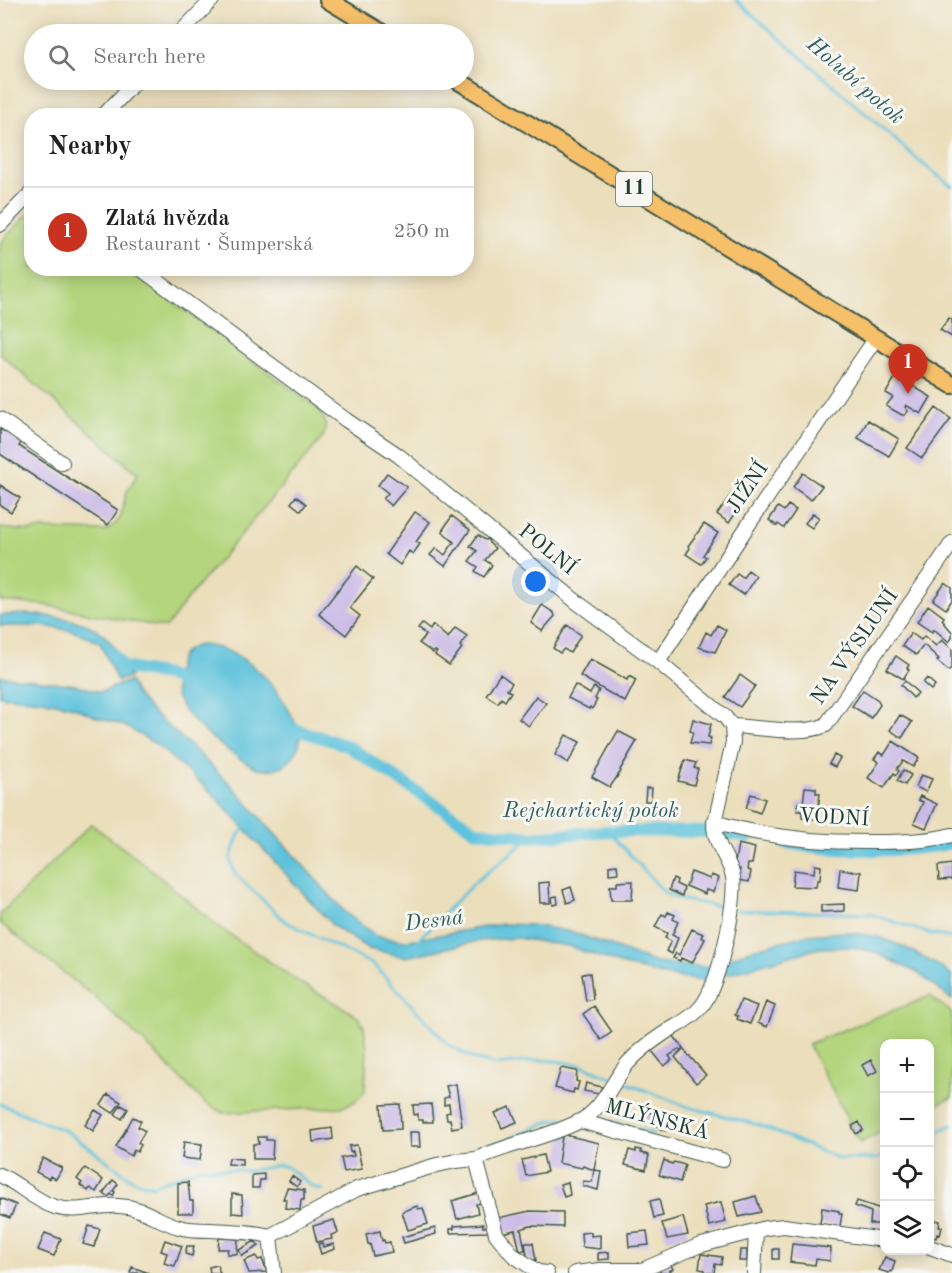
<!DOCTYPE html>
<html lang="en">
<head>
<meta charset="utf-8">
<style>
  body { margin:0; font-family:"Old Standard TT",serif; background:#f2f2f2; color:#202124 }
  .controls { position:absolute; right:18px; bottom:18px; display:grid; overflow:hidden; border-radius:12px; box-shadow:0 3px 15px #0003 }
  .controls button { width:54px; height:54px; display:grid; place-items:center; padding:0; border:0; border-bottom:2px solid #e0e0e0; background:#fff; color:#202124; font:30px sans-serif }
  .you { position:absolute; left:536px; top:582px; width:21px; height:21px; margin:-15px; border:4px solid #fff; border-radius:50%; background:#1a73e8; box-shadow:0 0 0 9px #1a73e833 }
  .badge { display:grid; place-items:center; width:39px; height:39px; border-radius:50%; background:#c8321e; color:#fff; font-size:20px; font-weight:700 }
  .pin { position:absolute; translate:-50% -50px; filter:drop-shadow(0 2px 3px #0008) }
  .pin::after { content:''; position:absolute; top:32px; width:21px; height:18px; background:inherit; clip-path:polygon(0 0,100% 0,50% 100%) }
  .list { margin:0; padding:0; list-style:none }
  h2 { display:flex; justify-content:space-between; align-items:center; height:78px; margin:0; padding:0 24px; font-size:26px }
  h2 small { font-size:20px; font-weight:400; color:#757577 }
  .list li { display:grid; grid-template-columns:39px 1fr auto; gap:18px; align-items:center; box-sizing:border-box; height:90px; padding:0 24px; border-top:2px solid #e0e0e0 }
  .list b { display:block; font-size:22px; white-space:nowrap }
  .list p { margin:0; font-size:20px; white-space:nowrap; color:#757577 }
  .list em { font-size:20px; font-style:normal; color:#757577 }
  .icon { flex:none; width:33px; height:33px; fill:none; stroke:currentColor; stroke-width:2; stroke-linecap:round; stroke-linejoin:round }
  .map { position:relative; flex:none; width:952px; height:1273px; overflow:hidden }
  .search { position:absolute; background:#fff; box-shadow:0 3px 15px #0003; left:24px; top:24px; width:450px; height:66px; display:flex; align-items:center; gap:15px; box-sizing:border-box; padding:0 21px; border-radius:33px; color:#757577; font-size:22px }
  .panel { position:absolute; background:#fff; box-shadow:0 3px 15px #0003; left:24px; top:108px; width:450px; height:168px; border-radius:24px }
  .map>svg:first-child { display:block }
</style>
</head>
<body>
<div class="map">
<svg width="952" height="1273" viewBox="0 0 952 1273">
  <rect width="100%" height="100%" fill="#f6f6f2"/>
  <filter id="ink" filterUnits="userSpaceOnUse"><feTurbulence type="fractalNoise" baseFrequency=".0167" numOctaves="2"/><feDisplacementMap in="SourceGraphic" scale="12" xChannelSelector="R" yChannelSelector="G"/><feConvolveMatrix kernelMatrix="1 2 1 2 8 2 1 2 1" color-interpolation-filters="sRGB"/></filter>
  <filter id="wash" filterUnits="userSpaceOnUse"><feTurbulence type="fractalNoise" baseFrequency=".008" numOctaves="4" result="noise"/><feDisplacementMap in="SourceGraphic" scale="24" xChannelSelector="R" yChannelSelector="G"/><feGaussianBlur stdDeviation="1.35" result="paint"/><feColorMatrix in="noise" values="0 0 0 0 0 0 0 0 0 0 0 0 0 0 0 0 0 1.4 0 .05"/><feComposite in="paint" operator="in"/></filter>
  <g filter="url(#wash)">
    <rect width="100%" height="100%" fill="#ebdebb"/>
    <!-- green -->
    <path fill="#b4d57d" stroke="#6a8958" stroke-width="1.5" d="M31,211L32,268L128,269L318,409C326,419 327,426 323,437L188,598L166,628L45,605L0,601V528L30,531L43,529L105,531L115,524L120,518L127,491L138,474L0,354V243Z
      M91,824L143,863L220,928L302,984L341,1006L359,1018L364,1027L367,1048L365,1089L363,1094L354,1102L342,1107L223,1113L206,1104L155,1053L97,999L0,923V914Z
      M930,996L952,1013V1097L930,1108V1044H884V1130L860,1143L808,1044Z"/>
    <!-- water -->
    <path fill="#5ec2dc" stroke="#3e8088" stroke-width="1.5" d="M30,614C87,621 106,621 130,677L117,681L100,643L73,631L43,626H0V615Z
      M200,645C241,647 274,680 291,714C293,719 297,725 299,730C305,755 279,776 257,768C235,759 179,716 175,692C174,684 176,672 178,664C183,651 187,648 200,645Z
      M0,676L77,685L101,692L129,681L136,694L152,712L194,749L232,786L345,912L376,936L404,941L502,924L532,925L573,932L656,963L706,967L756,948L806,935L846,932L879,937L904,947L939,966L952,976V1000L918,973L874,952L853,947L819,948L702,981L657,974L620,964L568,946L516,938L479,941L406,957L369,949L333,926L213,794L157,745L125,726L96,717L74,707L42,700L0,696Z"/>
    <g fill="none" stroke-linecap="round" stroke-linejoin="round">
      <!-- stream -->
      <path stroke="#5ec2dc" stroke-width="3" d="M736,0L924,165L952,186
        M247,826L239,834L230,859L235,874L286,922L374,965L450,1046L474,1059L496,1065L540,1060L556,1061L581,1065L613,1078
        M608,831L665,893L679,899L726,908
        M737,910L871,914L931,934L952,938
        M417,941L475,882L531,837
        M619,1080L685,1106L759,1125L840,1159H876L884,1155
        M0,1104L68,1132L133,1180L152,1186L201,1167L249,1171L280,1165L287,1167L313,1187L323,1190
        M607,1121L653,1134
        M930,1135L952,1125
        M499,1143L551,1121L565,1119"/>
      <!-- canal -->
      <path stroke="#5ec2dc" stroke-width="12" d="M116,657L122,667L166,675L189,685
        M285,726L348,746L476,831L531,837L608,831L720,832L748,837
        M786,843C832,851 907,854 952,843"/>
    </g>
    <g id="blocks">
      <!-- building -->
      <path fill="#cabae6" d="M949,318L952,320V337L940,330Z
        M896,376L931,397L921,414L906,405L905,407L908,411L905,415H902L886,406L893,397L886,393Z
        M936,408L951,419L922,458L907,448Z
        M868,420L899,439L889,456L858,438Z
        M0,429L22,441L19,446L118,510L108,525L0,454Z
        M387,473L407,487L391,506L383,499L388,493L378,485Z
        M803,473L822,486L811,500L793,487Z
        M0,485L20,498L11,512L0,505Z
        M732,493L744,501L729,523L717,514Z
        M296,496L306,504L301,511L291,503Z
        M788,505L796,510L784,528L778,524L777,526L769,520L778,507L784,511Z
        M415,512L430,522L416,542L420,544L413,554L409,551L400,565L386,554Z
        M813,513L819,518L812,528L805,523Z
        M452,516L470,530L445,566L430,555L436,548L445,555L454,542L442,531Z
        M704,524L718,533L703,555L706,557L701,564L686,554L690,548L688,546Z
        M478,535L485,540L488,539L489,543L495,548L485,560L492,565L484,577L475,571L478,567L469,561L477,551L470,546Z
        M357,566L373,579L350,608L360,616L346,635L319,614Z
        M748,570L756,576L744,595L729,585L737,574L743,578Z
        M945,583L952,588V600L946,609L933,600Z
        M542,605L554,613L555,616L542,631L531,623Z
        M928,605L944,617L942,620L952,632V638L949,642L934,629L932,632L917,622Z
        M422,624L430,630L433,625L448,638L455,628L467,636L460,646L462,648L449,665L435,655L437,652L435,651L433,653L419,643L426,635L418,629Z
        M567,625L581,635L570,653L564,649L560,653L553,648Z
        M717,625L726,630L715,652L699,647L706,632L711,635Z
        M911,633L921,640L924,636L936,646L942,640L952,649V667L949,671L937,661L939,659L924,645L916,655L902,646Z
        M896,656L909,665L907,668L909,670L903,679L887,669Z
        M590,659L627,680L629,676L636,680L625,702L580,676Z
        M500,674L512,683L507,690L511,692L505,701L501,698L498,703L486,695Z
        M740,675L755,686L740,707L725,697Z
        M927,678L935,685L931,690L923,683Z
        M905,681L918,693L913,698L901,685Z
        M575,685L590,694L594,687L599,690L595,699L597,700L592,709L590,707L589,709L568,698Z
        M863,690L878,700L880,705L871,718L852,706Z
        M536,696L546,703L529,726L519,719Z
        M900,715L912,722L902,738L890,730Z
        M693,719L711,724L708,737L711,738L709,745L690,743L693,732L690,731Z
        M618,731L637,741L620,770L621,771L610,787L592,777Z
        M566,735L580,742L568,763L555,755Z
        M893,741L919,758L913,767L903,761L897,769L899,771L896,775L894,773L884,788L868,778L879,762L874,759L879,752L884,755Z
        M834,755L840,758L835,767L829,764Z
        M685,760L696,763L694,768L698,769L694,785L678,781Z
        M903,770L911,775L905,785L897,781Z
        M921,775L932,779L926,792L916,787Z
        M805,787L816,788V793H820L817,819L802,818V811H797L798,803H803Z
        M646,788H652L651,801H645Z
        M751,794L765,799L760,813L746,808Z
        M920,796L937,804L926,828L914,823L923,802L918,800Z
        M738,844L755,848L752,864H748L747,870L751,871L749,882L738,880L740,869L734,868Z
        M952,864V879L939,880L938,866Z
        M617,865L618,873L609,874V866Z
        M815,865L821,866L820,880H817L816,887L792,886L794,870L814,873Z
        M840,869L861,872L859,890L838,887Z
        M691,872L710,879L711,875L719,878L713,892L706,890L705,894L686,886Z
        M673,878L677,880L676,884L684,888L682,896L669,890Z
        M633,881L632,900H611L610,886H617V882Z
        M549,882L550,903H540L539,883Z
        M571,887L575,900L567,903L563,890Z
        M557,896L558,904L553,905L552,897Z
        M844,904V911L821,912V905Z
        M668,912L675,915L673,919L678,922L672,935L678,938L672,954L666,951L671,941L665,938L667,933L655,927L662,914L666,916Z
        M692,929L703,934L701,937L705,939L692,963L681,958L680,961L673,958L676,953L679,955Z
        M590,973L593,999L586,1001L582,974Z
        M741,1000L757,1006L750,1024L737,1019L738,1016L735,1015Z
        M766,1002L775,1006L767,1027L758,1023Z
        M594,1006L612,1032L601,1040L583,1014Z
        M673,1035L683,1048L681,1050L679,1049L669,1056L672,1060L664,1066L652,1051Z
        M683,1049L706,1075L696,1083L675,1057Z
        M871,1060L877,1071L868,1076L862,1065Z
        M561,1068L577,1071L576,1081L579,1082L577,1090L574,1089L573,1093L555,1088Z
        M586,1083L602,1087L599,1094L584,1091Z
        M456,1084L462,1126L452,1128L450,1119L447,1120L446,1113L450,1112L449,1104L444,1105V1098L449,1097L446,1086Z
        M108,1094L121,1102L113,1113L101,1105Z
        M400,1104L401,1129L383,1130L381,1105Z
        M431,1104L433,1122H423V1120H418V1114L414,1115L413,1105Z
        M121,1105L128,1109L122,1119L115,1114Z
        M510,1107L517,1122L502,1128L495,1113Z
        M654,1109L663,1112L661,1119L669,1121L666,1131L660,1129L661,1127L643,1122L644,1112L652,1113Z
        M95,1110L103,1115L93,1131L85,1125Z
        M133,1117L141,1121L138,1127L145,1131L138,1143L141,1145L137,1152L134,1150L131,1156L116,1147Z
        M859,1122L863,1130L856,1134L852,1126Z
        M332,1128L333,1139L313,1142L312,1131Z
        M409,1132H419L420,1147H410Z
        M565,1135L599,1143L594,1170L583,1166L582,1168L558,1163L562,1137H560Z
        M258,1137H266V1140H273L272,1159H253V1144H259Z
        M184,1142L202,1144L200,1160L182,1158Z
        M357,1145L362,1169L344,1172L341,1158L354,1156L353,1151L350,1152L349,1146Z
        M636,1149L641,1150V1153L649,1155L646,1170L625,1165L629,1150L636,1152Z
        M543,1155L547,1172L526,1176L522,1160Z
        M43,1158L62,1168L56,1179L50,1176L49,1179L36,1172Z
        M229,1158L242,1159V1165L228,1164Z
        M664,1160L672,1164L674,1162L685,1165L680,1182L659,1175Z
        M85,1168L103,1180L96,1192L90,1188L88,1191L80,1185L82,1183L77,1179Z
        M594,1170L601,1171L598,1190L583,1186V1181L592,1182Z
        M264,1174V1180H260L259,1188H252V1175Z
        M292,1176L300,1182L297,1187L289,1181Z
        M113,1180L118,1184L113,1191L115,1192L113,1196L111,1194L108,1197L103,1193Z
        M188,1182L190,1201H193V1213H178V1183Z
        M568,1182L570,1195L564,1197L560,1184Z
        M287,1188L304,1190V1200H301L300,1210L285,1208L286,1199H283Z
        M482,1192L485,1202L476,1204L478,1213L457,1219L452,1201Z
        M232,1194L242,1195L243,1214L232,1213Z
        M756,1196L761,1212L739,1217L735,1202Z
        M0,1198L16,1205L10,1218L0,1214Z
        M659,1199L663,1216L654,1218L650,1201Z
        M857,1201L884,1210L883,1224H870L871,1212L855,1206Z
        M721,1202L726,1222L709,1226L704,1206Z
        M417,1206L418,1209L423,1208L428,1224L408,1230L402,1212Z
        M822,1208L839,1211V1213L842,1214L840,1226L820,1224Z
        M530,1211L563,1212V1227L530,1226L521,1229L525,1250L520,1251L515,1230L501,1233L498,1218Z
        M683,1217L688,1235L667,1239L662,1223Z
        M930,1219L940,1221L939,1227H942L940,1235L937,1234L936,1238L930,1237Z
        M334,1220L338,1233L331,1235L332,1239L317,1242L313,1226Z
        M483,1224V1227L489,1226L490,1232L450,1233V1229H454V1226Z
        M89,1226L100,1229L94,1247L83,1244Z
        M435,1228L436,1234L404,1243L402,1237Z
        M380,1231L382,1241L384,1240L385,1243L390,1242L392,1252L373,1256L370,1244H368L366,1234Z
        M647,1231L649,1245L629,1247L628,1233Z
        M591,1232V1236L600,1235V1249L582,1247L581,1233Z
        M45,1233L61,1239L54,1256L38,1250Z
        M219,1238L238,1239L237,1254H227L228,1249H218Z
        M165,1240L182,1246L175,1266L164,1263L167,1253L161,1251Z
        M255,1241L259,1246L242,1256L239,1250Z
        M322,1243L323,1247L334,1244L335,1249L321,1254L318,1244Z
        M525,1243H533L536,1260L528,1261Z
        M792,1244L831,1248L830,1261L816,1259L815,1265L790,1262Z
        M187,1246H194L192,1256L185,1254Z
        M773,1249H779V1259H773Z
        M740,1250H747V1261H739Z
        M609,1252V1259L598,1260V1253Z
        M701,1254L722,1257L721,1265L715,1264L714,1273H705V1270L699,1269Z
        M256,1256L258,1260L262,1259L267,1272L249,1273L244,1261Z
        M885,1257L895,1261L892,1272L890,1271L889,1273L879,1270Z
        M670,1263L673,1269L669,1271V1273H660V1267Z
        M217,1265L220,1273H210L209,1267Z
        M132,1267L149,1273H130Z"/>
    </g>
  </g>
  <g filter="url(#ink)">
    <use href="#blocks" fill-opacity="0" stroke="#3e5548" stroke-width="1.5"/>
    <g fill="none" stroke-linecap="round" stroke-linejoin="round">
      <defs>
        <path id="minor" d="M179,34L212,0
          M103,116L137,80
          M0,225L32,192
          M140,268L346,420L398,455L578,603L658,662L725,717L732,726L733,742L714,827C716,848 730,860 733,877C737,903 718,990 700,1008C690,1020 675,1026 663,1034C651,1042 638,1052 628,1063C611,1083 603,1110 578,1122C546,1138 508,1144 476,1159L496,1234L513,1255L538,1272L547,1273
          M0,419L62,463
          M658,662L749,524L876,338
          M732,726C759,727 803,736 826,725L952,543
          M714,822C767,838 823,843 879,842C903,842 928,841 952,835
          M580,1121L722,1160
          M0,1175C19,1184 35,1201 55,1207C77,1214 98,1204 119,1206C144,1207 157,1221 179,1227C189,1230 200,1230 211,1230C231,1231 250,1231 270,1236L357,1189L437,1165L456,1161L476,1159
          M270,1236L274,1273
          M930,1247L952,1255
          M575,1273L600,1270H642L698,1246L766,1228L784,1226L884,1240
          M754,1273L756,1231"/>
        <path id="major" d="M328,0L384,34
          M457,80L952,385"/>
      </defs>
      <!-- minor casing -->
      <use href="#minor" stroke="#3e5548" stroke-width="16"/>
      <!-- major casing -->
      <use href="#major" stroke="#3e5548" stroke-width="20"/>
      <!-- minor -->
      <use href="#minor" stroke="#fff" stroke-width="14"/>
      <!-- major -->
      <use href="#major" stroke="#f6c06b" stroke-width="16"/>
    </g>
  </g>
  <g text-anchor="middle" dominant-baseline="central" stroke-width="6" stroke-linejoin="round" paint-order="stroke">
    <!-- shield labels -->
    <rect fill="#f6f6f2" stroke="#60746d" stroke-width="1.5" x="616" y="172" width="36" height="34" rx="4.5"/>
    <g font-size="20" font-weight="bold" fill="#1f3d34">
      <text x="634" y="189">11</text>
    </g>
    <!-- street labels -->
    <g font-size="21" fill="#1f3d34" stroke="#f6f6f2">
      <text transform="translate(748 488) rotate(-56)">JIŽNÍ</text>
      <text transform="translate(547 550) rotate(39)">POLNÍ</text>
      <text transform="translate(855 647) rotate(-55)">NA VÝSLUNÍ</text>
      <text transform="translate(834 818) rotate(3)">VODNÍ</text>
      <text transform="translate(657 1120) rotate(15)">MLÝNSKÁ</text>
    </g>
    <!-- water labels -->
    <g font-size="22" font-style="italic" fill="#2f5e5e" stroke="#f6f6f2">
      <text transform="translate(855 81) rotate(41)">Holubí potok</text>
      <text x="591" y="811">Rejchartický potok</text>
      <text transform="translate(434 921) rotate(-7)">Desná</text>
    </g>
  </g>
</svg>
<div class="controls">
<button>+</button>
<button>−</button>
<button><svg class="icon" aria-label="locate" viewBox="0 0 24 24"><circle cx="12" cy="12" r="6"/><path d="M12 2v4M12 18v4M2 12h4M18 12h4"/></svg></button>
<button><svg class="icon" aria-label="layers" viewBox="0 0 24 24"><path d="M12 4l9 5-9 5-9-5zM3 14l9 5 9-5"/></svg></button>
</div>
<div class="you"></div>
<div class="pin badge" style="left:908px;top:394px">1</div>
<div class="search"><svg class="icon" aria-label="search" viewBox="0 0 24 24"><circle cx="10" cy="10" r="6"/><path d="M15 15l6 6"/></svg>Search here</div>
<section class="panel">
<h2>Nearby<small></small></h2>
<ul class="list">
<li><span class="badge">1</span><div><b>Zlatá hvězda</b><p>Restaurant · Šumperská</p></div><em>250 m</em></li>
</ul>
</section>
</div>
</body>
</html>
